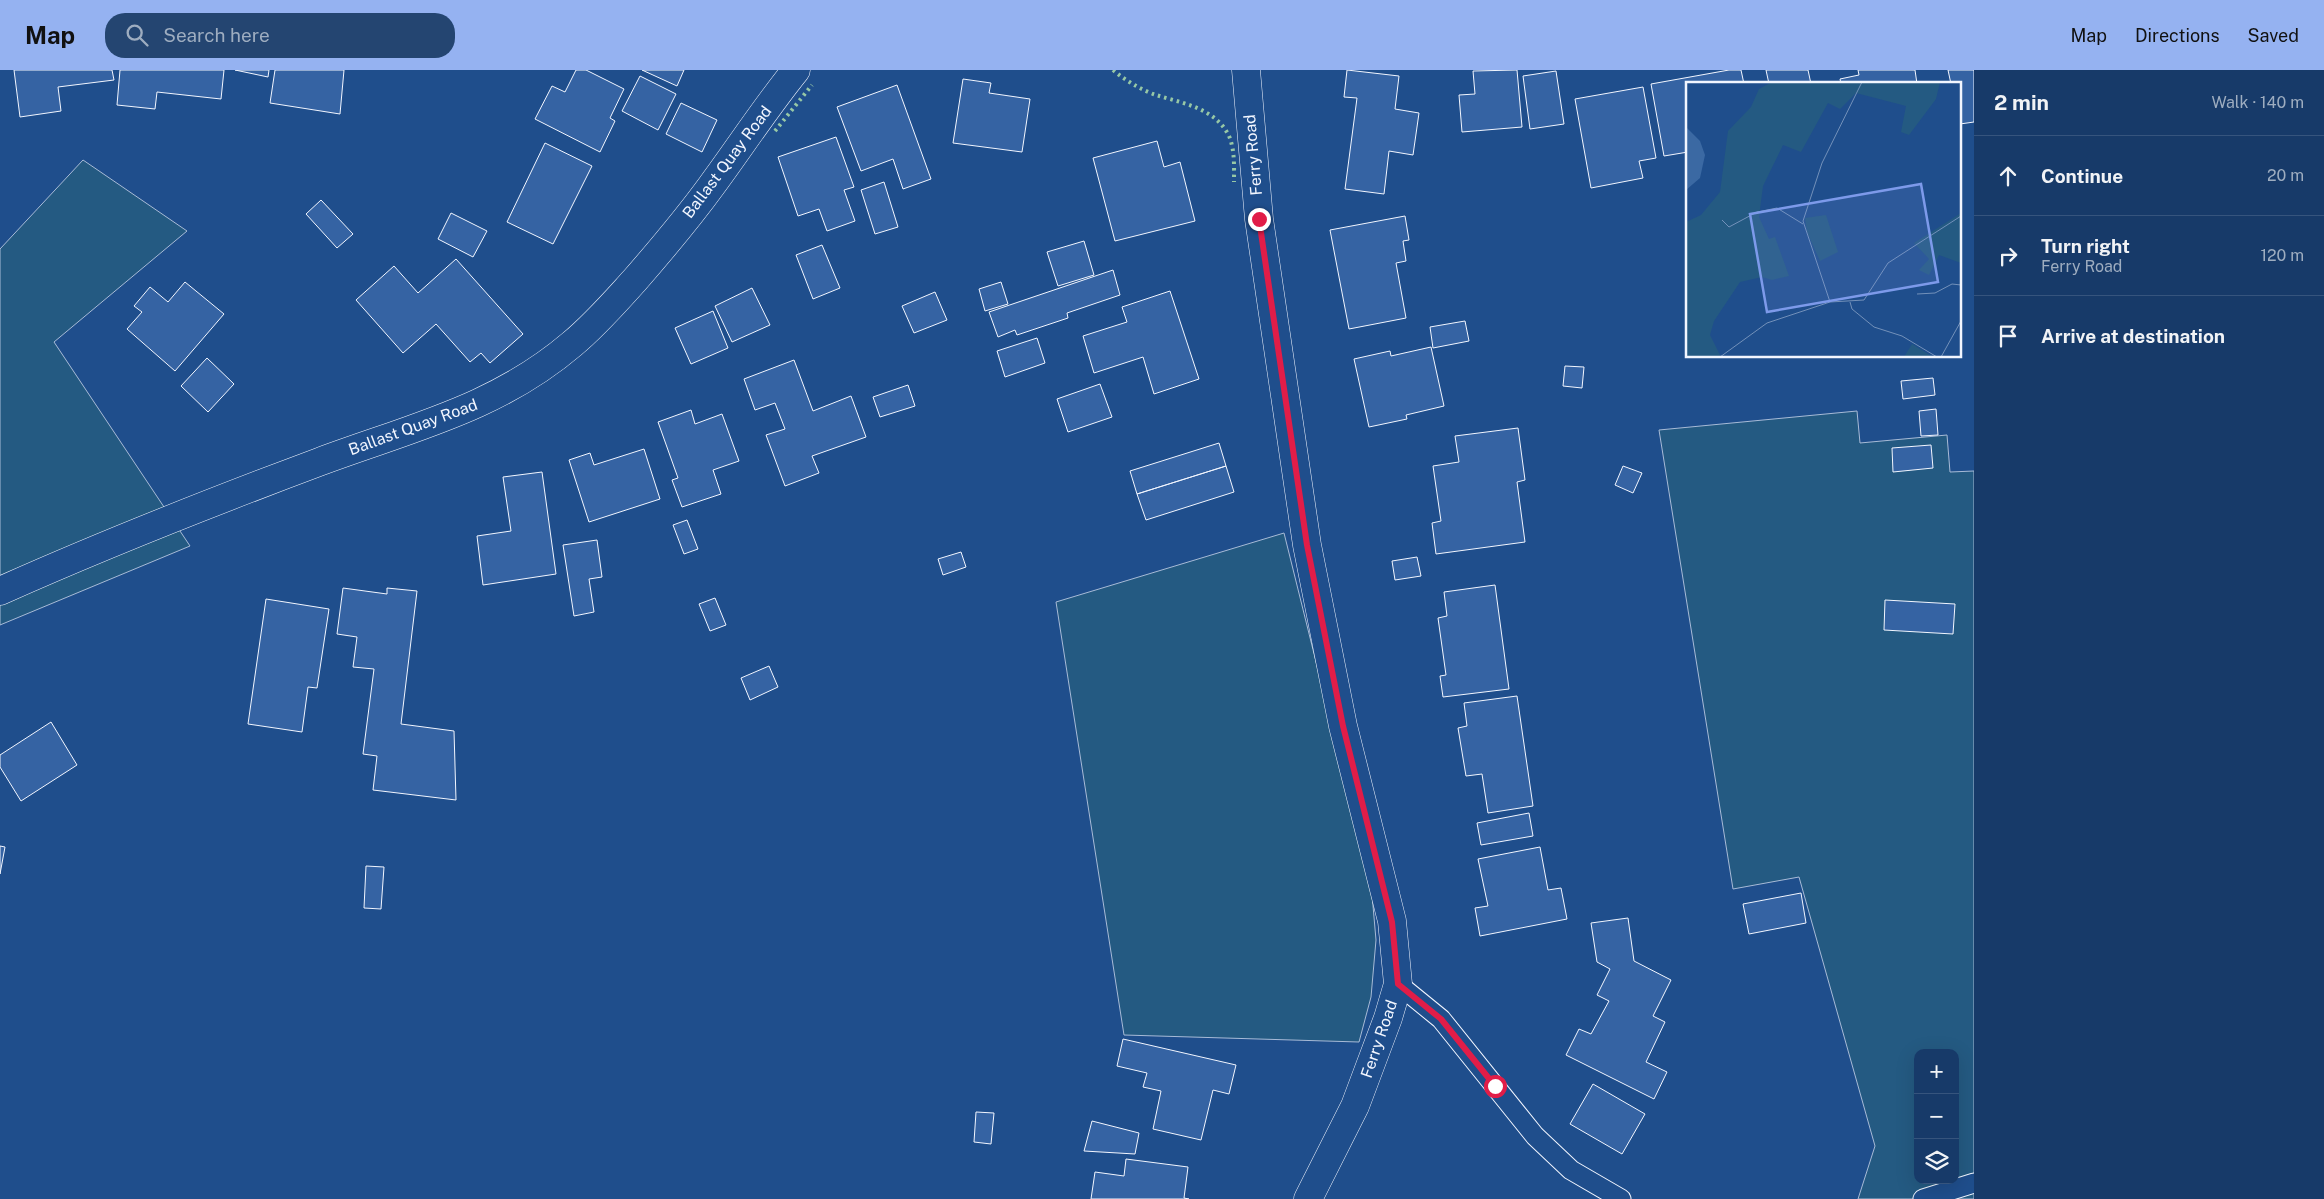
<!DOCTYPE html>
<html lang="en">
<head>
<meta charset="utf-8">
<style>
  body { margin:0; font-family:"Public Sans",sans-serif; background:#244571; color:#f1f3f6 }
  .controls { position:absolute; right:15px; bottom:15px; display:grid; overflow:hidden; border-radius:10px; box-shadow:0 5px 20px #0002 }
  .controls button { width:45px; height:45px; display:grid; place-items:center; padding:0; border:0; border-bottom:1px solid #36547d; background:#173a69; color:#f1f3f6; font:25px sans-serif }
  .stop { position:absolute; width:15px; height:15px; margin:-11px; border:4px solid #e11d48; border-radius:50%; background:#fff }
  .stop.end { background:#e11d48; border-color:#fff; box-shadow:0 1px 5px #0008 }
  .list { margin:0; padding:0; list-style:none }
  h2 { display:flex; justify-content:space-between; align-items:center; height:65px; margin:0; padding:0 20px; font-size:21px }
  h2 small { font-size:16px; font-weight:400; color:#9eadc0 }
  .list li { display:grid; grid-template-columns:32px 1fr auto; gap:15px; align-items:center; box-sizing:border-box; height:80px; padding:0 20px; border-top:1px solid #36547d }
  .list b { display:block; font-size:19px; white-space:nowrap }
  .list p { margin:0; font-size:16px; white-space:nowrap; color:#9eadc0 }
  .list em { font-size:16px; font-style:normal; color:#9eadc0 }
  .icon { flex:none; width:28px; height:28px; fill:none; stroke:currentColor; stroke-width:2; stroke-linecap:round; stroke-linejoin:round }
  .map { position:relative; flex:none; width:1974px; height:1129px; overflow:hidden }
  header { display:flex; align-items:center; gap:30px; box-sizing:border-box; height:70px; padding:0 25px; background:#95b2f1; color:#111 }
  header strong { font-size:24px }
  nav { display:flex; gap:28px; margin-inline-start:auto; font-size:18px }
  .search { width:350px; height:45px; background:#244571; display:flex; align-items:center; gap:12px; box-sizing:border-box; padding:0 18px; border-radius:20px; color:#9eadc0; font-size:19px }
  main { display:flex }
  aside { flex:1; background:#173a69 }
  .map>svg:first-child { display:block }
</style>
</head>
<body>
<header>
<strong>Map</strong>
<div class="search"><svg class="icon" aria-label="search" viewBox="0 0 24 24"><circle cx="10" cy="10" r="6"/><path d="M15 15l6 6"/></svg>Search here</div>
<nav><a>Map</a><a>Directions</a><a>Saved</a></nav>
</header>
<main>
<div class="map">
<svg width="1974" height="1129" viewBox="0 0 1974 1129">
  <rect width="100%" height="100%" fill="#1f4e8c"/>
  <!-- green -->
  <path fill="#245a82" stroke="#a8bbd7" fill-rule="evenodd" d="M83,90L187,161L54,272L190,476L0,555V179Z
    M1857,341L1860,373L1947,365L1950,402L1974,401V1129H1858L1875,1076L1799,807L1733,819L1659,360ZM1918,983H1955V1110H1918Z
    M1284,463L1371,813L1376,870L1371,927L1359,972L1124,965L1056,532Z"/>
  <!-- building -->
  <path fill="#3563a3" stroke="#f2f6ff" d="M14,0H112L114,10L58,17L61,41L20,47Z
    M120,0H224L221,29L157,22L155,39L117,35Z
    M235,0H269L268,7Z
    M275,0H344L340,44L270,33Z
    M576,0H586L624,19L610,48L615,51L600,82L535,49L552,16L565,22Z
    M642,0H684L677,16Z
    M1347,0L1399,6L1395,39L1419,43L1413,85L1389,81L1384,124L1345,119L1357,28L1344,27Z
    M1517,0L1522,57L1462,62L1459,25L1475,24L1473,1Z
    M1729,0H1741L1744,14H1688V82L1664,86L1651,14Z
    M1766,0H1808L1811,14H1769Z
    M1858,0H1915L1917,14H1841L1840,9L1859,5Z
    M1948,0H1974V52L1960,54V14H1951Z
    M1556,1L1564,54L1530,59L1523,6Z
    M640,6L676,24L658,60L622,41Z
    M963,9L991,13L989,23L1030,29L1022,82L953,73Z
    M897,15L931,109L903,119L893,89L861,101L837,37Z
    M1643,17L1656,88L1639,91L1643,108L1591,118L1575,29Z
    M681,33L717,50L702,82L666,64Z
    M836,67L854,117L844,120L855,151L827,161L819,139L798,146L778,87Z
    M1157,71L1164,97L1180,92L1195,151L1115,171L1093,88Z
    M545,73L592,96L553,174L507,152Z
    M884,112L898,157L875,164L861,120Z
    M321,130L353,164L337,178L306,144Z
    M451,143L487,161L473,187L438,169Z
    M1405,146L1409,170L1403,171L1406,191L1396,193L1406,248L1349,259L1330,160Z
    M1084,171L1094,205L1058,216L1047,182Z
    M822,175L840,218L813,229L796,185Z
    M456,189L523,264L490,293L481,283L470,292L436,254L403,283L356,230L394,196L418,223Z
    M1113,200L1120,225L1067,243L1068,248L1017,265L1015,260L998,267L989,242Z
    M185,212L224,244L175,301L127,259L142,242L134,236L150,217L168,232Z
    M1001,212L1008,234L985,241L979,219Z
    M752,218L770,255L732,272L715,236Z
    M1170,221L1199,309L1154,324L1143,287L1094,303L1083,266L1127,252L1122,237Z
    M935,222L947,250L914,263L902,236Z
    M713,241L728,278L691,294L675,258Z
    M1465,251L1469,271L1433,278L1430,257Z
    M1037,268L1045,293L1005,307L997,281Z
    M1431,277L1444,336L1406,345L1407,349L1369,357L1354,289L1390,281L1391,286Z
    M207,288L234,314L208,342L181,316Z
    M794,290L813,341L851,326L866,367L812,386L819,403L785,416L766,365L785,359L775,333L755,340L744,309Z
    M1565,296L1584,297L1582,318L1563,316Z
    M1933,308L1935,325L1903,329L1901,311Z
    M1100,314L1112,347L1068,362L1057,329Z
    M908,315L915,336L880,347L873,327Z
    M1936,339L1938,365L1921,366L1919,341Z
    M691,340L695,354L722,344L739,391L713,400L721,424L682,437L672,410L678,408L658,352Z
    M1518,358L1525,410L1517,412L1525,472L1436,484L1432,453L1441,451L1433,396L1459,392L1455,366Z
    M1219,373L1226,396L1137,424L1130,401Z
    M1931,375L1933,398L1893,402L1892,378Z
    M644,379L660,429L589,452L569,390L590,383L594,395Z
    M1226,396L1234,422L1146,450L1137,424Z
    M1623,396L1642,403L1633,423L1615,415Z
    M542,402L556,504L483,515L477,466L511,461L503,407Z
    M687,450L698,479L684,484L673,455Z
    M597,470L602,507L589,509L594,542L574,546L563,475Z
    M961,482L966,497L943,505L938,489Z
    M1417,487L1421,506L1395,510L1392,491Z
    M1495,515L1509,619L1443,627L1440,606L1446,605L1438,548L1447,546L1444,522Z
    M343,518L387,524V518L417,521L401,654L454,661L456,730L373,720L377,686L363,684L374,599L353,597L357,567L337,564Z
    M715,528L726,555L710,561L699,534Z
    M266,529L329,539L317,618L308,617L302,662L248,654Z
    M1885,530L1955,534L1953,564L1884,560Z
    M769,596L778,617L750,630L741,608Z
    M1517,626L1533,736L1488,743L1482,704L1466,706L1458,658L1467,656L1464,633Z
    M51,652L77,695L21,731L0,697V685Z
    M1529,743L1533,766L1481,775L1477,753Z
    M0,776L5,777L0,804Z
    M1540,777L1548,820L1561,818L1567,849L1480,866L1475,838L1488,836L1478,789Z
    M366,796L384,797L381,839L364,838Z
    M1801,823L1806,853L1749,864L1743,834Z
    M1628,848L1634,891L1671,910L1653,946L1665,952L1646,992L1667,1002L1654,1029L1566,985L1579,959L1591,964L1609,931L1597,925L1610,899L1597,892L1591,853Z
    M1123,969L1236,995L1229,1024L1213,1020L1201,1070L1153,1059L1161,1021L1143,1017L1147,1003L1117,996Z
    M1593,1014L1645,1044L1622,1084L1570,1054Z
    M976,1042L994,1043L991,1074L974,1072Z
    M1092,1051L1139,1063L1135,1084L1084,1081Z
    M1126,1089L1188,1097L1184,1128L1189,1129H1091L1095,1102L1124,1106Z"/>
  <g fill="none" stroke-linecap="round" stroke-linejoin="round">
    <defs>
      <path id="service" d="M1398,914L1441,949L1535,1066L1571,1100L1621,1129
        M1923,1129L1974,1113"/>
      <path id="minor" d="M1246,0L1259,149L1307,475L1343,656L1392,851L1398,914L1388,948L1355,1036L1308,1129
        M0,521C105,474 212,432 319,392C410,358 496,339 572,274C595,255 614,233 634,211C661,180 688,148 712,115C740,77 766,37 796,0"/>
    </defs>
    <!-- service casing -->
    <use href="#service" stroke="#f2f6ff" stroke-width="21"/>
    <!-- minor casing -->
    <use href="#minor" stroke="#f2f6ff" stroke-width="29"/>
    <!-- service -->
    <use href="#service" stroke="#1f4e8c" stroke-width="19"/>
    <!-- minor -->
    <use href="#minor" stroke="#1f4e8c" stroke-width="28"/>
    <!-- hedge -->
    <path stroke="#97c8a6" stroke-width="4" stroke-dasharray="2.5 4" stroke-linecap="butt" d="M1113,0C1125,10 1138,18 1153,24C1180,33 1215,37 1229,66C1235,80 1234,97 1234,112
      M775,61L812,15"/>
  </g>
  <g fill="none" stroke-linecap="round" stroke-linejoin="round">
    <!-- route -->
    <path stroke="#e11d48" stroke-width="6" d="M1259,149L1307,475L1343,656L1392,852L1398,914L1441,949L1495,1016"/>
  </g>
  <g text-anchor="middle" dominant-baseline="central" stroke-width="4" stroke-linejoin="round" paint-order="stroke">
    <!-- street labels -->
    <g font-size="16" fill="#f2f6ff" stroke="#1f4e8c">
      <text transform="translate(1253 85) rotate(-95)">Ferry Road</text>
      <text transform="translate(727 92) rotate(-53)">Ballast Quay Road</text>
      <text transform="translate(413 357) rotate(-20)">Ballast Quay Road</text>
      <text transform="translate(1379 969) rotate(-71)">Ferry Road</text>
    </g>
  </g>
  <!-- overview -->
  <g transform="translate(1686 12)">
    <rect width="275" height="275" fill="#1f4e8c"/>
    <path d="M86,0H254L250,17L223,53L215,50L220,24L170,11L154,27L142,21L115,70L97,63L77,104L73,135L83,157L89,155L103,194L86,198L76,195L54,200L28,239L24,253L35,275H0V140L15,133L34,110L42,49L65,25L73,7ZM275,131V181L253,173L243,193L233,188L243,177L228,161ZM140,133L152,170L134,179L121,150L119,136ZM226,262L247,275H218Z" fill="#245a82"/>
    <path d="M0,45L14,59L19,73L14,96L0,108Z" fill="#3b69a3"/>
    <path fill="none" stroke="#7391ba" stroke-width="1" d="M36,138L43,145L71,130L91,126L117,142M231,212L249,211L266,202L275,203M144,220L117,139L136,81L176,0M164,220L166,227L188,245L216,254L251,275M34,275L81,241L144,220L178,218L202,181L275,134M255,275L275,239"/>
    <path fill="#7d9aea" fill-opacity="0.15" stroke="#7d9aea" stroke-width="2.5" d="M235,102L252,200L81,230L64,132Z"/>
    <rect width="275" height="275" fill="none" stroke="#f2f6ff" stroke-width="2.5"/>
  </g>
</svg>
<div class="controls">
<button>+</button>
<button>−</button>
<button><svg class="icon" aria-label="layers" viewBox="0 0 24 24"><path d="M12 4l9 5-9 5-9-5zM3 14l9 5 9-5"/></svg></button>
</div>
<div class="stop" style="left:1495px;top:1016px"></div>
<div class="stop end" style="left:1259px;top:149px"></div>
</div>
<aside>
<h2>2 min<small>Walk · 140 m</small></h2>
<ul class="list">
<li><svg class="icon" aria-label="ahead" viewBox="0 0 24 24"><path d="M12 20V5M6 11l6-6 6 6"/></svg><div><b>Continue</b></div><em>20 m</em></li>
<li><svg class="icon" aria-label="right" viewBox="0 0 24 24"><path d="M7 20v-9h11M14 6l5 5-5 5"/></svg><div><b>Turn right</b><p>Ferry Road</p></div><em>120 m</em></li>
<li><svg class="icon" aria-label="arrive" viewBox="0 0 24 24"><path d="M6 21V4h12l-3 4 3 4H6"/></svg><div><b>Arrive at destination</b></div></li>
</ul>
</aside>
</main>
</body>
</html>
